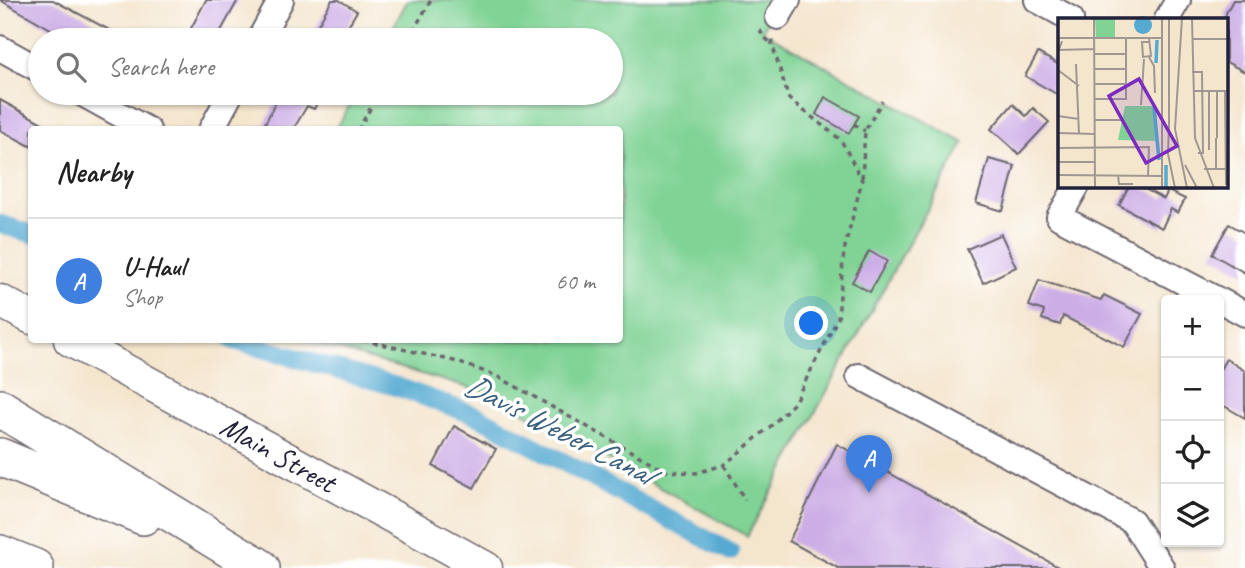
<!DOCTYPE html>
<html lang="en">
<head>
<meta charset="utf-8">
<style>
  body { margin:0; font-family:Caveat,sans-serif; background:#f2f2f2; color:#222 }
  .controls { position:absolute; right:21px; bottom:21px; display:grid; overflow:hidden; border-radius:7px; box-shadow:0 2px 5px #0004 }
  .controls button { width:63px; height:63px; display:grid; place-items:center; padding:0; border:0; border-bottom:2px solid #e0e0e0; background:#fff; color:#222; font:35px sans-serif }
  .you { position:absolute; left:812px; top:324px; width:24px; height:24px; margin:-18px; border:5px solid #fff; border-radius:50%; background:#1a73e8; box-shadow:0 0 0 10px #1a73e833 }
  .badge { display:grid; place-items:center; width:46px; height:46px; border-radius:50%; background:#1f6fb2; color:#fff; font-size:23px; font-weight:700 }
  .pin { position:absolute; translate:-50% -58px; filter:drop-shadow(0 2px 4px #0008) }
  .pin::after { content:''; position:absolute; top:37px; width:24px; height:21px; background:inherit; clip-path:polygon(0 0,100% 0,50% 100%) }
  .list { margin:0; padding:0; list-style:none }
  h2 { display:flex; justify-content:space-between; align-items:center; height:91px; margin:0; padding:0 28px; font-size:30px }
  h2 small { font-size:23px; font-weight:400; color:#767676 }
  .list li { display:grid; grid-template-columns:46px 1fr auto; gap:21px; align-items:center; box-sizing:border-box; height:126px; padding:0 28px; border-top:2px solid #e0e0e0 }
  .list b { display:block; font-size:26px; white-space:nowrap }
  .list p { margin:0; font-size:23px; white-space:nowrap; color:#767676 }
  .list em { font-size:23px; font-style:normal; color:#767676 }
  .icon { flex:none; width:38px; height:38px; fill:none; stroke:currentColor; stroke-width:2; stroke-linecap:round; stroke-linejoin:round }
  .map { position:relative; flex:none; width:1245px; height:568px; overflow:hidden }
  .search { position:absolute; background:#fff; box-shadow:0 2px 5px #0004; left:28px; top:28px; width:595px; height:77px; display:flex; align-items:center; gap:18px; box-sizing:border-box; padding:0 24px; border-radius:38px; color:#767676; font-size:26px }
  .panel { position:absolute; background:#fff; box-shadow:0 2px 5px #0004; left:28px; top:126px; width:595px; height:217px; border-radius:7px }
  .map>svg:first-child { display:block }
</style>
</head>
<body>
<div class="map">
<svg width="1245" height="568" viewBox="0 0 1245 568">
  <rect width="100%" height="100%" fill="#fff"/>
  <filter id="ink" filterUnits="userSpaceOnUse"><feTurbulence type="fractalNoise" baseFrequency=".0143" numOctaves="2"/><feDisplacementMap in="SourceGraphic" scale="14" xChannelSelector="R" yChannelSelector="G"/><feConvolveMatrix kernelMatrix="1 2 1 2 8 2 1 2 1" color-interpolation-filters="sRGB"/></filter>
  <filter id="wash" filterUnits="userSpaceOnUse"><feTurbulence type="fractalNoise" baseFrequency=".00686" numOctaves="4" result="noise"/><feDisplacementMap in="SourceGraphic" scale="28" xChannelSelector="R" yChannelSelector="G"/><feGaussianBlur stdDeviation="1.57" result="paint"/><feColorMatrix in="noise" values="0 0 0 0 0 0 0 0 0 0 0 0 0 0 0 0 0 1.4 0 .05"/><feComposite in="paint" operator="in"/></filter>
  <g filter="url(#wash)">
    <rect width="100%" height="100%" fill="#f4e5cd"/>
    <!-- green -->
    <path fill="#80d395" stroke="#517a68" stroke-width="2" d="M408,0H779L762,31L964,143L747,536L493,395L305,340H620V130L336,129L357,93H611V40H386Z"/>
    <g fill="none" stroke-linecap="round" stroke-linejoin="round">
      <!-- canal -->
      <path stroke="#56aad2" stroke-width="19" d="M0,224L32,234
        M233,340L398,387L480,417L730,552"/>
    </g>
    <g id="blocks">
      <!-- building -->
      <path fill="#ccade6" d="M0,0H53L128,40H70Z
        M206,0H238L216,40H199L188,34Z
        M332,0H339L357,11L340,40H309Z
        M1233,0H1245V72L1226,62V13Z
        M1038,53L1060,65V96L1025,76Z
        M280,93H323L314,109L307,106L293,130H262Z
        M825,97L859,116L849,133L816,114Z
        M0,100L55,130H32V147L0,130Z
        M1013,104L1026,116L1033,108L1049,122L1019,154L991,129Z
        M989,159L1015,166L1003,211L976,203Z
        M1129,186H1139L1164,199L1168,191L1185,199L1178,213L1171,209L1162,228L1119,205Z
        M1229,224L1245,233V273L1212,254Z
        M1001,234L1016,267L983,283L967,249Z
        M869,251L887,261L870,292L852,282Z
        M1039,280L1101,300L1104,295L1142,314L1124,347L1063,316L1060,325L1042,319L1044,311L1029,306Z
        M1226,359L1245,371V418L1219,403V371Z
        M454,426L496,449L474,488L433,466Z
        M837,444L1060,568H838L789,541Z"/>
    </g>
  </g>
  <g filter="url(#ink)">
    <use href="#blocks" fill-opacity="0" stroke="#6c666e" stroke-width="2"/>
    <g fill="none" stroke-linecap="round" stroke-linejoin="round">
      <defs>
        <path id="minor" d="M1037,0L1071,19
          M778,17L788,0
          M1167,19L1178,0
          M259,40L281,0
          M0,48L40,70
          M81,93L148,130
          M211,130L231,93
          M1077,186L1059,217L1218,300
          M1219,300L1245,314
          M859,376L1132,521L1162,568"/>
        <path id="major" d="M0,301L32,318
          M70,340L486,568"/>
        <path id="highway" d="M0,408L261,568
          M0,457L143,516
          M0,554L35,568"/>
      </defs>
      <!-- minor casing -->
      <use href="#minor" stroke="#6c666e" stroke-width="28"/>
      <!-- major casing -->
      <use href="#major" stroke="#6c666e" stroke-width="35"/>
      <!-- highway casing -->
      <use href="#highway" stroke="#6c666e" stroke-width="40"/>
      <!-- path -->
      <path stroke="#6c666e" stroke-width="3.5" stroke-dasharray="5 5" stroke-linecap="butt" d="M760,30L763,36L772,44
        M408,40L431,0
        M854,124L865,131
        M358,130L379,93
        M862,178L865,131L882,101
        M363,340L454,361L497,376L666,471L696,473L724,465L772,425L794,403L838,318L844,251L862,180L841,140L789,99L772,44L774,36
        M724,465L745,500"/>
      <!-- minor -->
      <use href="#minor" stroke="#fff" stroke-width="24"/>
      <!-- major -->
      <use href="#major" stroke="#fff" stroke-width="32"/>
      <!-- highway -->
      <use href="#highway" stroke="#fff" stroke-width="37"/>
    </g>
  </g>
  <g text-anchor="middle" dominant-baseline="central" stroke-width="7" stroke-linejoin="round" paint-order="stroke">
    <!-- street labels -->
    <g font-size="30" fill="#22223b" stroke="#fff">
      <text transform="translate(278 454) rotate(29)">Main Street</text>
    </g>
    <!-- water labels -->
    <g font-size="32" font-style="italic" fill="#395f7f" stroke="#fff">
      <text transform="translate(559 429) rotate(27)">Davis Weber Canal</text>
    </g>
  </g>
  <!-- overview -->
  <g transform="translate(1058 18)">
    <rect width="170" height="170" fill="#f4e5cd"/>
    <path d="M37,0H57V19H38ZM67,88H95L98,123L60,122Z" fill="#80d395"/>
    <path d="M76 7a9 9 0 1 1 18 0a9 9 0 1 1-18 0Z" fill="#56aad2"/>
    <path fill="none" stroke="#56aad2" stroke-width="3.5" d="M98,45L99,22M96,89L101,142M108,147V170"/>
    <path fill="none" stroke="#a09793" stroke-width="2" d="M36,0L37,170M104,0V170M111,0V110M124,0L117,111L129,170M134,0L137,120L156,170M0,20H104M134,21H170M4,23L1,32L36,31M91,24H84L85,39L93,38L91,20M36,36H68M91,39L96,48L97,75M18,46L21,116M36,51H68M0,52L21,68M134,54H144L145,135H140M36,66H68M135,73H169M151,73V132M159,73V120M167,73L168,167M36,81H68V20M83,87L86,41M0,98L21,101M36,102H66M111,107L110,136L117,170M0,115L36,116M158,120V151M0,130L91,129L90,157M0,144H36M127,147L139,170M146,151H168M0,157L103,158M60,157L61,166H75"/>
    <path fill="#7b2cbf" fill-opacity="0.15" stroke="#7b2cbf" stroke-width="3.5" d="M81,61L119,128L88,145L51,78Z"/>
    <rect width="170" height="170" fill="none" stroke="#22223b" stroke-width="3.5"/>
  </g>
</svg>
<div class="controls">
<button>+</button>
<button>−</button>
<button><svg class="icon" aria-label="locate" viewBox="0 0 24 24"><circle cx="12" cy="12" r="6"/><path d="M12 2v4M12 18v4M2 12h4M18 12h4"/></svg></button>
<button><svg class="icon" aria-label="layers" viewBox="0 0 24 24"><path d="M12 4l9 5-9 5-9-5zM3 14l9 5 9-5"/></svg></button>
</div>
<div class="you"></div>
<div class="pin badge" style="left:869px;top:493px;background:#3f7fe0">A</div>
<div class="search"><svg class="icon" aria-label="search" viewBox="0 0 24 24"><circle cx="10" cy="10" r="6"/><path d="M15 15l6 6"/></svg>Search here</div>
<section class="panel">
<h2>Nearby<small></small></h2>
<ul class="list">
<li><span class="badge" style="background:#3f7fe0">A</span><div><b>U-Haul</b><p>Shop</p></div><em>60 m</em></li>
</ul>
</section>
</div>
</body>
</html>
